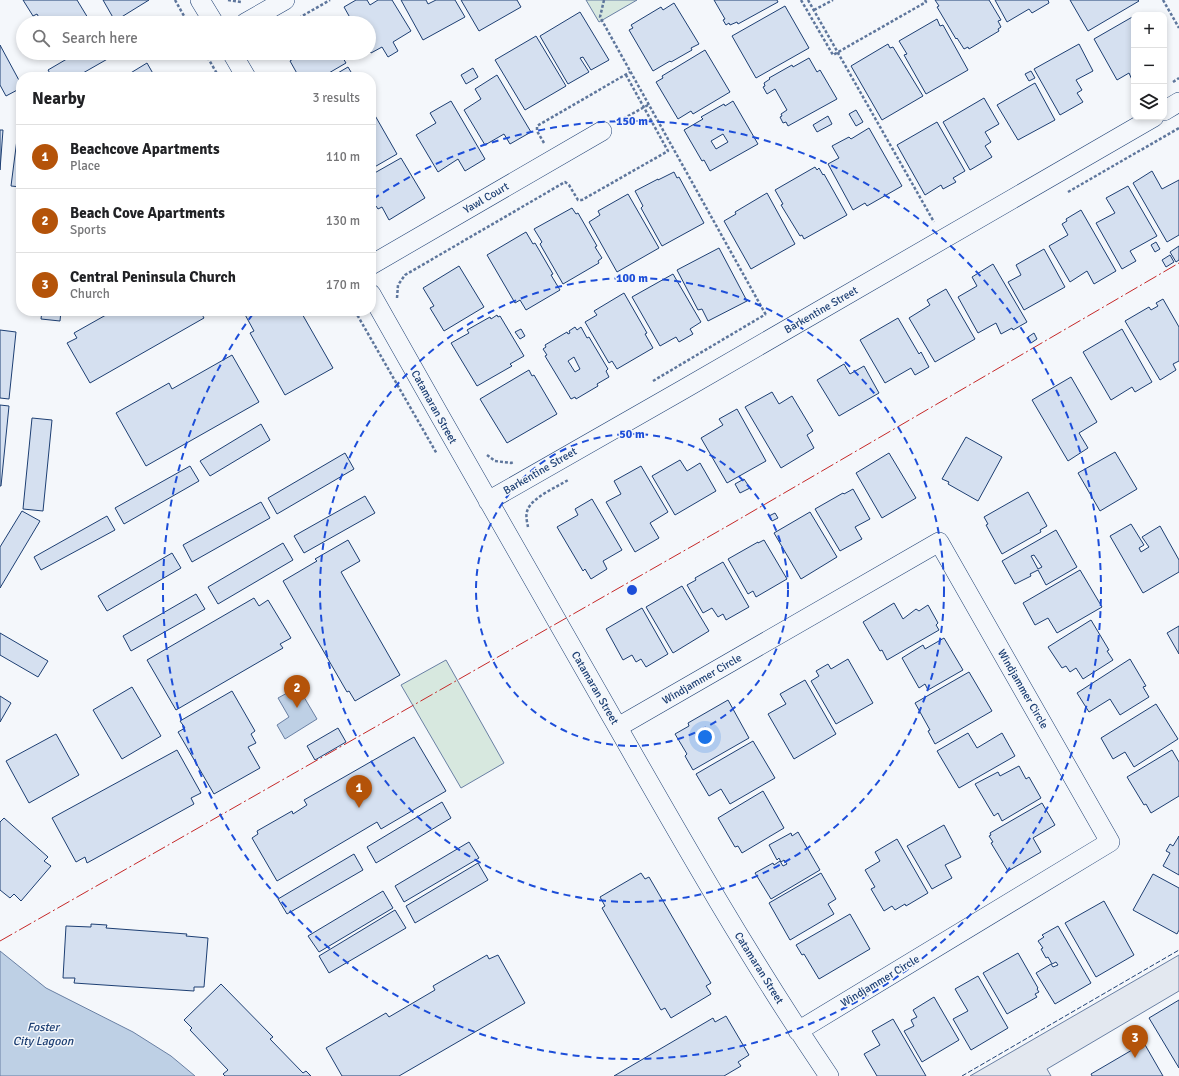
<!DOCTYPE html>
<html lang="en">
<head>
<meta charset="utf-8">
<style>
  body { margin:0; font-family:Signika,sans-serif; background:#f2f2f2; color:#202124 }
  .controls { position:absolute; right:12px; top:12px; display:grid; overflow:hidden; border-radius:8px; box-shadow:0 2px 6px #0003 }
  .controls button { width:36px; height:36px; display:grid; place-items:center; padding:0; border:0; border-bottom:1px solid #e0e0e0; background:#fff; color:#202124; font:20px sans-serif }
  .you { position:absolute; left:705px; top:737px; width:14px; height:14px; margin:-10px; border:3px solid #fff; border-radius:50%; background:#1a73e8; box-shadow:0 0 0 6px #1a73e833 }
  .badge { display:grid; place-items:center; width:26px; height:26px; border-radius:50%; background:#b45309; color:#fff; font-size:13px; font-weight:700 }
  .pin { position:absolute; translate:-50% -33px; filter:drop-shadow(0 1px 2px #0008) }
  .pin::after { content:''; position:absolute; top:21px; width:14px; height:12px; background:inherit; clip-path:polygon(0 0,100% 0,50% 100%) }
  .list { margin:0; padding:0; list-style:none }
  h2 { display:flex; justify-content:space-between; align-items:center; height:52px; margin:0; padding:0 16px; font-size:17px }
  h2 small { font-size:13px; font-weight:400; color:#757577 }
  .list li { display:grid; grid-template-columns:26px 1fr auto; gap:12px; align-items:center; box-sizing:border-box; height:64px; padding:0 16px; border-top:1px solid #e0e0e0 }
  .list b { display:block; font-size:15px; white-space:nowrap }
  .list p { margin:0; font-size:13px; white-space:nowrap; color:#757577 }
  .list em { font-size:13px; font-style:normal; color:#757577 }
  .icon { flex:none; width:22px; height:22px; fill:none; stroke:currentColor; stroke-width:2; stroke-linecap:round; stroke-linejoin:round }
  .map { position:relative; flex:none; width:1179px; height:1076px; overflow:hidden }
  .search { position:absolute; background:#fff; box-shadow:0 2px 6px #0003; left:16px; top:16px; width:360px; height:44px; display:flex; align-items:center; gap:10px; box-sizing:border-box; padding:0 14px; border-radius:22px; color:#757577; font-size:15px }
  .panel { position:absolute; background:#fff; box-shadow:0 2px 6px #0003; left:16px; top:72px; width:360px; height:244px; border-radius:16px }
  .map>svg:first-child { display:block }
</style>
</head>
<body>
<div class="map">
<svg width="1179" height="1076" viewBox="0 0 1179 1076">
  <rect width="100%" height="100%" fill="#f4f7fb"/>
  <!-- green -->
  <path fill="#d7e8df" stroke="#687fa3" d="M586,0H637L599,22Z
    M446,660L504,763L461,788L401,685Z"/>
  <!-- parking -->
  <path fill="#e3e8f0" stroke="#687fa3" d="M1179,955V991L1047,1069L1051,1076H970Z"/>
  <!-- water -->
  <path fill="#bed0e5" stroke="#687fa3" d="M298,687L317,719L285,739L277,725L289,717L278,698Z
    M0,951L46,988L133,1032L171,1056L195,1076H0Z"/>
  <!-- building -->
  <path fill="#d5e0f0" stroke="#1d3f73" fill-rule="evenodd" d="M23,0H77L91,23H42L37,14L33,16Z
    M103,0H149L115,21Z
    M356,0H367L370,5L378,0H392L411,31L393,42L398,51L388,57L382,47L371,53L369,50V23H353L344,7Z
    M401,0H426L428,4L436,0H455L465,17L423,40Z
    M461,0H517L521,7L479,31Z
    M714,0H777L778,2L738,24L737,22L730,25L729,23L726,25L723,20L725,19Z
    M935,0H989L1001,20L998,21L1001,27L998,29L999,31L969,49L968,47L964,49L957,38L956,39L937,7L939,6Z
    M995,0H1048L1049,3L1032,13L1029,9L1007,22Z
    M1070,0H1138L1139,1L1088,31Z
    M674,3L699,44L691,48L692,50L671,62L670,61L653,71L629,30L633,28L631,25L661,7L663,10Z
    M785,6L809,48L756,78L732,36Z
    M580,12L609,60L591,70L583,57L580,58L589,72L568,84L540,36Z
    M1134,16V82H1133L1129,73L1117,80L1094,39Z
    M937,19L940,26L943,25L968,70L926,94L904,55L907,54L899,41Z
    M536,36L566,86L525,110L495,60Z
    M888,44L890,48L893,47L923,96L882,120L851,66Z
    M1079,44L1093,71L1076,80L1082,90L1077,93L1083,102L1060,115L1034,69Z
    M0,45L21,84V88L6,96L0,85Z
    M705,50L730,92L693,114L691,111L678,119L656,82L663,78L662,76Z
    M77,53H118L76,77H52L48,70Z
    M302,53H340L346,63L322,77H299L290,61Z
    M809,58L817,72L820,70L837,99L788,126L786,122L783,123L780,117L782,116L781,114L787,110L775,89L767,94L763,87L765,86L764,83L770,79L769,78L792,65L793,67Z
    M147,63L155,77H124Z
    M348,67L354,77H331Z
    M473,68L478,77L466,84L461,75Z
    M1031,71L1035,78L1029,81L1025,74Z
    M497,75L531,132L510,144L504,134L485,145L464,110L481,99L475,89Z
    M1035,83L1055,120L1018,140L997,105Z
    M984,98L999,124L985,132L991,142L985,146L992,157L970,170L943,122Z
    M451,101L485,159L465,171L458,159L438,172L416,135L436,123L430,113Z
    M733,101L758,144L710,171L704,160L702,161L684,130L703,119L701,117L724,104L725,106ZM723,134L728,142L716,149L711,141Z
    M856,110L863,122L856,126L849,114Z
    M373,112L397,154L371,169V113Z
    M20,116L21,117V187L11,186Z
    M828,116L832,124L817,132L813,125Z
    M937,122L965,171L953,178L956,182L943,189L941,185L925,195L897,145Z
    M869,128L902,186L867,206L865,203L853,210L828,164L839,158L832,146L849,137L851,139Z
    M0,130H3L0,170Z
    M401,158L425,198L389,220L382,207L378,209L376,206L372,208L371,206V175Z
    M815,167L817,170L819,168L823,175L824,174L847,215L804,239L802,235L800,236L781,205L783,204L775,190Z
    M1152,171L1162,189L1179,180V235L1167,242L1133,183Z
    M674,172L677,178L679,177L704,223L662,246L641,208L643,206L635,191L658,179V180Z
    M1128,186L1157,236L1130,251L1136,261L1122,269L1096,223L1115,213L1106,198Z
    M767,193L795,244L751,269L724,221L736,214L735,212Z
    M628,194L659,248L617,272L589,222L600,215L598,211Z
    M572,208L576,214L578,213L597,246L595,247L602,258L598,261L599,263L563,284L540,244L542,242L534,229Z
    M1081,210L1116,271L1094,284L1087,271L1070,282L1049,246L1068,235L1062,224L1067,221L1066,219Z
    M526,232L533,244L535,243L553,274L551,275L560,290L526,310L520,300L515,303L487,255Z
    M1156,242L1160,249L1155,252L1151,245Z
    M1179,246V260L1176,262L1170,252Z
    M719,248L747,301L708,321L702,309L698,310L677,270Z
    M1044,249L1065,287L1024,310L1008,282L1021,275L1016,265Z
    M1170,255L1174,262L1166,267L1162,260Z
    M993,264L1027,322L1013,330L1012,328L1001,334L996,323L978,333L958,297L977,286L972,277Z
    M459,266L484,307L444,331L430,308L434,306L423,288Z
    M673,274L701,322L690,329L693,334L679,342L676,337L660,346L632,297Z
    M946,289L975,339L935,362L909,318L930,305L927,300Z
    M624,293L647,333L645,334L653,348L617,369L612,361L609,363L585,322L597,315L594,311Z
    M1163,299L1179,327V361L1173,364L1176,370L1160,380L1125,321L1149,307L1151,310L1158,306L1156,303Z
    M42,311H61L60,321L41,319Z
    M113,311H200L204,318L90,383L67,343L77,338L74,333Z
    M243,311H294L296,315L301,312L333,368L285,395L250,333L254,331Z
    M497,315L498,317L500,316L524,356L510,364L512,366L477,386L451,343L469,333L467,330L490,317L491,319Z
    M898,318L919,354L921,352L929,367L915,375L911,368L885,383L860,340Z
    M575,327L577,330L581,327L587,338L589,337L608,369L606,371L609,377L597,384L598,386L576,399L575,397L571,399L545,356L547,355L543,349L546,347L545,345L567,332L568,334L570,333L569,331ZM574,357L580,369L575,372L568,361Z
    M521,329L525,336L520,339L515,332Z
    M1122,329L1152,382L1135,392L1132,387L1111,400L1083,352Z
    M0,330L16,332L9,399L0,398Z
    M1034,333L1037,339L1031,343L1028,337Z
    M232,355L259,402L146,466L116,413L169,383L172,389Z
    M844,364L850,374L864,366L879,393L839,416L817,380Z
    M529,370L532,376L534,375L557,414L507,443L480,399Z
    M1071,377L1097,422L1079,433L1088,448L1068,461L1032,400Z
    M772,392L779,404L792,396L813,431L807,435L814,448L781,468L745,407Z
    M0,405L9,406L1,486H0Z
    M737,409L766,461L727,483L701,438L723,425L719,419Z
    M32,418L52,420L43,511L23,509Z
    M261,424L270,440L210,476L200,461Z
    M966,437L1002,457L978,501L948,484L949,482L942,479Z
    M1115,452L1137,489L1100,511L1078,473Z
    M345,453L354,469L277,514L268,498Z
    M889,453L916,498L882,518L856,473Z
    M680,460L687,471L700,463L716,491L675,515L652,476Z
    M190,466L199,481L124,524L115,508Z
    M641,466L668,512L650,523L659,538L635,552L606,502L621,494L614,481Z
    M744,479L750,488L740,493L735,484Z
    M853,489L870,519L855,527L862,539L840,551L815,509L843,493L844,494Z
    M1028,492L1047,526L1040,530L1041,532L1002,554L986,525L988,524L984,517Z
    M365,496L375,513L304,553L294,536Z
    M592,499L622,550L603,561L607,569L591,579L585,569L583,571L557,527L578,515L575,509Z
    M261,502L270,518L192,562L183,545Z
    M22,511L40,521L0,588V547Z
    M810,512L837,557L801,579L774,533Z
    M775,513L778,518L772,521L769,516Z
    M107,516L115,530L41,570L34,557Z
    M1131,524L1144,545L1139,548L1141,552L1149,547L1142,537L1160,526L1179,560V572L1143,593L1110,536Z
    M1056,530L1077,567L1046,585L1038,570L1030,574L1031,576L1015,584L1002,561ZM1034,555L1042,567L1038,569L1031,556Z
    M348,540L360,561L341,572L400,675L355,701L349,691L347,692L283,581L317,561L315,559Z
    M764,540L787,579L756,597L753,591L748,594L728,559L758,542V543Z
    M283,543L293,560L218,604L208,587Z
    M172,553L181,568L107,611L98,596Z
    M723,562L749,607L726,620L723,614L718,617L712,608L703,613L687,585L696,580L695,578Z
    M1080,570L1102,607L1057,633L1048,618L1035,625L1023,603Z
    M682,586L709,631L673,653L646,607Z
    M196,594L205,609L131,651L123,636Z
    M254,598L259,606L268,600L291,638L280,644L283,648L176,710L147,660Z
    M894,603L903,619L916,609L919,611L928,605L938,623L936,625L939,630L887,660L882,650L880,651L863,622Z
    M642,608L668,654L646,667L641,659L636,662L632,655L623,660L606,629Z
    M1091,620L1109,650L1107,651L1113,660L1083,679L1076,668L1070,672L1066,666L1062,668L1048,647Z
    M1179,626V654L1167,633Z
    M0,633L48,661L38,677L0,655Z
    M944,638L963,670L928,690L925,684L919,688L902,658L923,645L925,649Z
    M848,659L873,703L836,724L811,681L819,676L816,671L828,664L831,669Z
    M1130,659L1146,686L1143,687L1149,697L1120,715L1110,699L1089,712L1077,693Z
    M969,672L992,711L935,744L928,731L930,730L915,703Z
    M805,680L836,734L794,759L768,714L786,704L780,694Z
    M132,687L161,736L122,759L93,710Z
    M232,691L255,731L251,734L256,743L248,747L260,768L214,794L178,732L185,728L180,721Z
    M0,696L11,703L0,722Z
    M728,700L749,738L693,770L685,756L687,754L675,734L689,726L688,723Z
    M1156,704L1178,739L1134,767L1125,752L1113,759L1101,738Z
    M338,728L346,742L315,760L307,746Z
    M968,733L977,748L1002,733L1015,756L959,788L937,751Z
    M56,734L79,775L29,803L6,761Z
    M414,737L446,791L381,829L377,822L277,881L252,838L258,834L257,831L292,811L293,814L307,805L304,800Z
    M753,741L775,778L730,804L721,789L709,796L696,774Z
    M177,750L201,793L191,798L194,804L87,863L85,857L76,862L52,818Z
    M1172,750L1179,762V796L1151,813L1146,804L1144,805L1127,777Z
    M1019,766L1026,779L1029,777L1041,798L1002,821L998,813L994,816L975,784L998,772L1000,776Z
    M763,791L784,828L742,853L738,846L735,847L718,818Z
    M442,802L451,818L376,863L367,847Z
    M1042,803L1055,825L1033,838L1041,852L1008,871L991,843L993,842L989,836L991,835L990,833Z
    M4,818L48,857L44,861L51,866L21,901L14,894L10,898L0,890V822Z
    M944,825L961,857L945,865L952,878L932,889L907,846Z
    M798,832L820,870L771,899L755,873L773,863L774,865L780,861L783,866L787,864L784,860L781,862L779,858L777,860L769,845L791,833L792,836Z
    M1179,836V875L1163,866L1170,853L1166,851L1170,844L1173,846Z
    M897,839L928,893L906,906L905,904L895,910L892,906L884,911L871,889L875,887L865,870L880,861L875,852Z
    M469,842L479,858L404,902L395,886Z
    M354,854L363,870L287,914L278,899Z
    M478,863L488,880L415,923L406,906Z
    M641,873L645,879L649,877L711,983L706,986L711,994L671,1018L665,1008L661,1010L602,908L605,906L600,897Z
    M821,873L836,899L828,904L834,914L790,940L769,903Z
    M1153,874L1179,888V930L1177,934L1133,910Z
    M383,891L393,908L319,952L308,936Z
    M1104,901L1134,955L1096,977L1065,923Z
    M395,910L406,928L329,973L319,956Z
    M850,914L870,949L819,979L804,954L802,955L796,945Z
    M91,924L107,925L106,928L187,934L186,936L208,938L204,987H194V991L74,983L75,978H63L66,926L91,927Z
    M1058,926L1091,983L1055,1004L1036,973L1051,964L1053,967L1058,965L1056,962L1052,964L1048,957L1046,958L1041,949L1043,948L1038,941L1044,937L1042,935Z
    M1018,953L1038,988L1037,989L1039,992L1035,994L1037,997L1007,1014L983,973Z
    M487,955L489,959L498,955L525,1003L399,1076H342L326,1048L386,1013L389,1017L435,990L433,986Z
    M978,976L1008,1028L971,1050L953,1019L968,1011L955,989Z
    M221,984L273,1037L270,1039L303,1073L306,1071L311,1076H225L223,1074L228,1070L190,1030L192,1028L184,1020Z
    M934,997L959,1040L922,1062L904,1031L914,1026L911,1020L917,1017L913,1010Z
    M1179,1000V1068L1149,1018Z
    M726,1016L749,1055L738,1062L741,1066L724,1076H614L713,1018L715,1022Z
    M893,1019L926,1076H877L864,1054L880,1045L872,1031Z
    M1144,1043L1163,1076H1092L1091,1074Z"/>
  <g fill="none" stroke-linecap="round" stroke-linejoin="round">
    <defs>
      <path id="minor" d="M200,0L214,23
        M245,23L285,0
        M232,53L246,77
        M1164,111L1179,102
        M371,265L602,131
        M371,294C447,429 524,563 601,698C674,826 746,954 829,1076
        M488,501L684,389L1154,117
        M618,727L939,542L1110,842L798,1031"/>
    </defs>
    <!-- minor casing -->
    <use href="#minor" stroke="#1d3f73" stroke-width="20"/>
    <!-- path -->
    <path stroke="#5e769c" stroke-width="2.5" stroke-dasharray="3 2" stroke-linecap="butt" d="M175,0L188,23
      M228,0L241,2
      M604,0L600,17L766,315
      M801,0L833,55L926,2L925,0
      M808,0L934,222
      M1163,0L1179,28
      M814,10L833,0
      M290,23L330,0
      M205,53L219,77
      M1173,82L1179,78
      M619,121L648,105
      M544,143L537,131V126L630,72
      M1068,192L1179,128
      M397,298L398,285L405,275L565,182L569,185L578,200H582L668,151L626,75
      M355,311L437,454
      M653,381L766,314
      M487,455L495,461L511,463L514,462
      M528,527C527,522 525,514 528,509C533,497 557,487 568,480"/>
    <!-- minor -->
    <use href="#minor" stroke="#f4f7fb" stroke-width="19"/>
    <!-- fence -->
    <path stroke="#1d3f73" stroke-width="1" stroke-dasharray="5 2" stroke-linecap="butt" d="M962,1076L1179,950"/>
    <!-- power -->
    <path stroke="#c62828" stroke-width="1" stroke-dasharray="14 3 2 3" stroke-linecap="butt" d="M0,941L731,524L1179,263"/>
  </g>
  <!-- distance rings -->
  <g fill="none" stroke="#1d4ed8" stroke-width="2" stroke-dasharray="7 5">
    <circle cx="632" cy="590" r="156"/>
    <circle cx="632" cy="590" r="312"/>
    <path d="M373 199A469 469 0 1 1 255 311"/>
  </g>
  <g text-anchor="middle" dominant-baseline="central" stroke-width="3" stroke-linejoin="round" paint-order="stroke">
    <!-- street labels -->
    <g font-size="11" fill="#1d3f73" stroke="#f4f7fb">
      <text transform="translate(486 198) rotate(-30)">Yawl Court</text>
      <text transform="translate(821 310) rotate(-30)">Barkentine Street</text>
      <text transform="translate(434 407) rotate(61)">Catamaran Street</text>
      <text transform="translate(540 471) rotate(-30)">Barkentine Street</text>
      <text transform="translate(702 679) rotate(-30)">Windjammer Circle</text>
      <text transform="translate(595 688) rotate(60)">Catamaran Street</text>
      <text transform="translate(1023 689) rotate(60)">Windjammer Circle</text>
      <text transform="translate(759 968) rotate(58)">Catamaran Street</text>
      <text transform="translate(880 981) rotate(-31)">Windjammer Circle</text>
    </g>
    <!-- water labels -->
    <g font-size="12" font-style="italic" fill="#1d3f73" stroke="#f4f7fb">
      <text x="43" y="1027">Foster<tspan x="43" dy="14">City Lagoon</tspan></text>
    </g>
  </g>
  <circle cx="632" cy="590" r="6" fill="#1d4ed8" stroke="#f4f7fb" stroke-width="2"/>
  <g font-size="12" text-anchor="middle" font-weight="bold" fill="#1d4ed8" stroke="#f4f7fb" stroke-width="3" stroke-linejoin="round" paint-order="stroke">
    <text x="632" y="125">150 m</text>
    <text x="632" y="282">100 m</text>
    <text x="632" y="438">50 m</text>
  </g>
</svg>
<div class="controls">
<button>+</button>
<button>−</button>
<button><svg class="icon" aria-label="layers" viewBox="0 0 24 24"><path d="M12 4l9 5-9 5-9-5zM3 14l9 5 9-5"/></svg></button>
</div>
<div class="you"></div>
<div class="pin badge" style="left:359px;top:808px">1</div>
<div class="pin badge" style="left:297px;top:708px">2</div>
<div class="pin badge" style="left:1135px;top:1058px">3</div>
<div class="search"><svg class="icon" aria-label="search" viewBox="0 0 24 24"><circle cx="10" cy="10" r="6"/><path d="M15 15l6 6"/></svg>Search here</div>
<section class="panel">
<h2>Nearby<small>3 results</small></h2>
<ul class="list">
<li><span class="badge">1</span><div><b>Beachcove Apartments</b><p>Place</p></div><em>110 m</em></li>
<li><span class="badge">2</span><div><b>Beach Cove Apartments</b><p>Sports</p></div><em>130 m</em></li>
<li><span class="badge">3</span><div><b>Central Peninsula Church</b><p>Church</p></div><em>170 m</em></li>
</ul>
</section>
</div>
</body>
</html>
